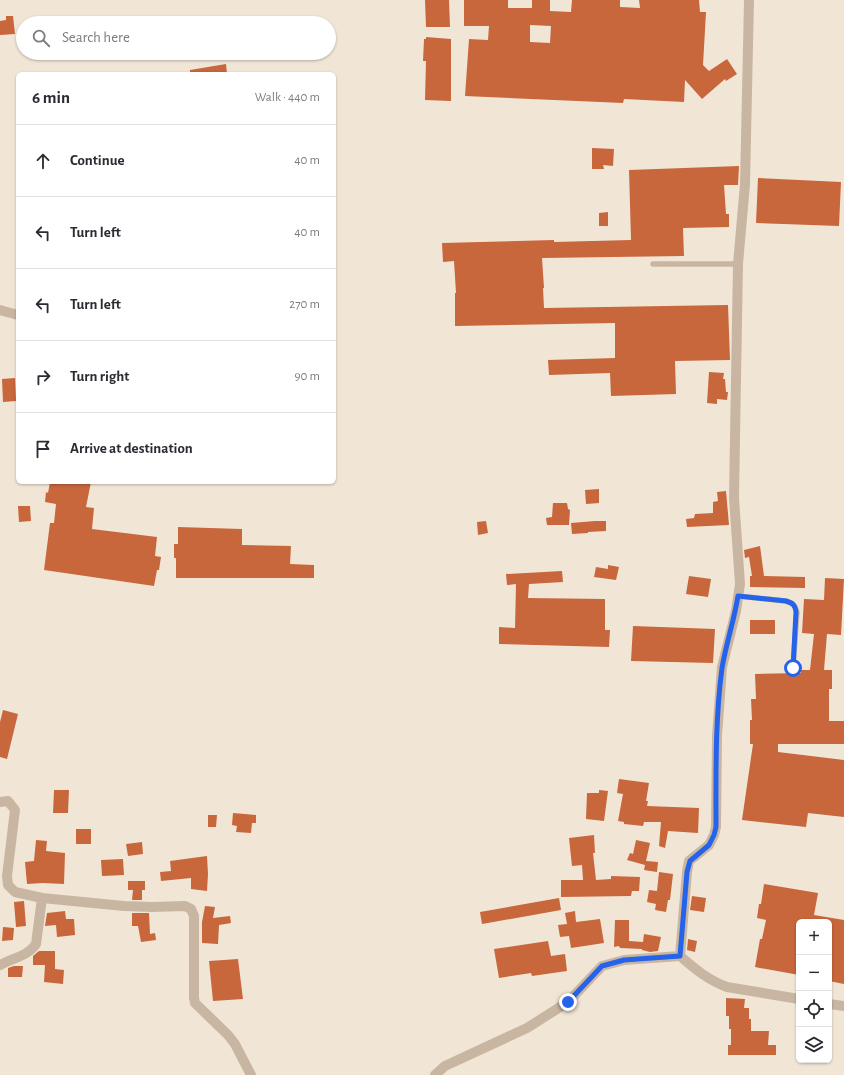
<!DOCTYPE html>
<html lang="en">
<head>
<meta charset="utf-8">
<style>
  body { margin:0; font-family:"Alegreya Sans",sans-serif; background:#f7f7f7; color:#2b2b33 }
  .controls { position:absolute; right:12px; bottom:12px; display:grid; overflow:hidden; border-radius:6px; box-shadow:0 1px 3px #0004 }
  .controls button { width:36px; height:36px; display:grid; place-items:center; padding:0; border:0; border-bottom:1px solid #e1e1e2; background:#fff; color:#2b2b33; font:20px sans-serif }
  .stop { position:absolute; width:12px; height:12px; margin:-9px; border:3px solid #2563eb; border-radius:50%; background:#fff }
  .stop.end { background:#2563eb; border-color:#fff; box-shadow:0 1px 4px #0008 }
  .list { margin:0; padding:0; list-style:none }
  h2 { display:flex; justify-content:space-between; align-items:center; height:52px; margin:0; padding:0 16px; font-size:17px }
  h2 small { font-size:13px; font-weight:400; color:#7c7c81 }
  .list li { display:grid; grid-template-columns:26px 1fr auto; gap:12px; align-items:center; box-sizing:border-box; height:72px; padding:0 16px; border-top:1px solid #e1e1e2 }
  .list b { display:block; font-size:15px; white-space:nowrap }
  .list em { font-size:13px; font-style:normal; color:#7c7c81 }
  .icon { flex:none; width:22px; height:22px; fill:none; stroke:currentColor; stroke-width:2; stroke-linecap:round; stroke-linejoin:round }
  .map { position:relative; flex:none; width:844px; height:1075px; overflow:hidden }
  .search { position:absolute; background:#fff; box-shadow:0 1px 3px #0004; left:16px; top:16px; width:320px; height:44px; display:flex; align-items:center; gap:10px; box-sizing:border-box; padding:0 14px; border-radius:22px; color:#7c7c81; font-size:15px }
  .panel { position:absolute; background:#fff; box-shadow:0 1px 3px #0004; left:16px; top:72px; width:320px; height:412px; border-radius:6px }
  .map>svg:first-child { display:block }
</style>
</head>
<body>
<div class="map">
<svg width="844" height="1075" viewBox="0 0 844 1075">
  <rect width="100%" height="100%" fill="#f1e6d6"/>
  <!-- building -->
  <path fill="#c8663c" fill-rule="evenodd" d="M425,0H449L450,27H426Z
    M464,0H508V8H532V0H550V11L571,12L572,0H620V7L640,8L639,0H699L700,12H706L703,65L709,71L727,59L737,74L726,81L725,79L702,99L685,80L684,102L624,99L623,103L465,96L469,39L488,40L489,26H464ZM530,25L551,26L550,43L530,42Z
    M6,16H13L15,34L0,35V21L6,20Z
    M426,37L451,39V101L425,100L426,61H423L424,39H426Z
    M226,64L227,74H190V70Z
    M592,148L614,149L613,166L603,165L604,169H592Z
    M739,166L738,185H724L726,214H729V227L683,228L684,256L542,258L544,288H543L544,308L728,305L730,360L675,361L676,394L611,396L610,373L549,375L548,360L615,358V323L455,326V293H456L454,261L443,262L442,243L554,240V242L631,240L629,170Z
    M758,178L841,182L839,226L756,223Z
    M608,212V226H599V213Z
    M709,372L724,373L723,379H725L726,392H728L727,400L717,399V404L707,403Z
    M15,378L16,401L3,402L2,379Z
    M50,482H91L86,507L94,508L92,529L157,537L155,556L161,557L159,570H157L154,586L44,570L50,523H54L56,504L45,502L46,492L48,493Z
    M599,489V503L586,504L585,490Z
    M726,491L729,525L687,527L686,519L694,518L695,514L713,513V502L718,501L717,492Z
    M553,503H567L568,509L570,510L569,525H547L546,518L552,517Z
    M18,506H30L31,521L19,522Z
    M486,521L488,533L478,535L477,522Z
    M595,521H606V531L588,532V533L572,534L571,523Z
    M178,527L242,529V545L291,546L290,564L314,565V578H176V558H174V544H178Z
    M760,546L764,576L805,577V588L750,587V576H752L749,557L745,558L744,550Z
    M608,565L619,567L616,580L594,577L596,567L608,569Z
    M562,571L563,582L529,584L528,598L605,599V630H610L609,647L499,644V627L515,628L516,584L507,585L506,574Z
    M689,576L711,579L708,597L686,594Z
    M825,578L844,579L841,635L827,634L824,670H832V689H829V721H844V744H778V752L844,760V817L808,813L806,827L742,820L753,744H750V720H752L751,699H756L755,674L801,673V670H810L814,634L802,633L804,599L824,600Z
    M750,620H775V634H750Z
    M633,626L715,629L713,663L631,661Z
    M3,710L18,714L7,759L0,757V722Z
    M619,779L649,783L646,801H648L647,806L699,808L698,833L668,831L665,848L659,846L661,822H644L643,826L624,824V822L618,821L623,794L617,793Z
    M54,790H69L68,813H53Z
    M599,790L608,791L604,821L586,819L587,793H599Z
    M233,813L256,815V823H252L251,833L236,832L237,826L232,825Z
    M208,815H217L216,827H208Z
    M76,829H91V844H76Z
    M594,835L595,853H593L596,880L611,879V876L640,877L639,891H632L631,896L561,897V880H583L582,865L572,866L569,838Z
    M36,840L47,841L46,851L65,853L64,884L43,883L27,884L25,862L34,861Z
    M636,840L650,843L646,861L658,862L657,872L644,870L645,865L627,860L630,853L633,854Z
    M142,842L143,854L128,856L126,844Z
    M207,856L208,874L207,891L191,889V878L161,881L160,872L171,871L170,861Z
    M123,859L124,875L102,876L101,860Z
    M659,872L673,874L670,900H668L666,912L655,910L656,904L647,902L649,890L657,891Z
    M128,881H145V890H142V900H132L133,890H128Z
    M764,884L818,893L814,915L844,920V984L829,981V922H799V975L755,967L760,939H762L766,920L757,918L759,904H761Z
    M692,896L706,898L704,912L690,910Z
    M559,898L561,910L482,924L480,912Z
    M24,901L26,926L16,927L14,902Z
    M205,906L215,907L213,918L230,916L231,923L219,925L218,944L202,943V922Z
    M65,911L66,919H74L75,935L57,937L56,925L45,926L47,913Z
    M575,911L576,922L600,919L604,943L571,948L569,936L560,937L558,925L567,924L565,913Z
    M132,913H149L150,934L155,933L156,940L141,942L138,926H132Z
    M615,920H629V941L643,942L644,934L661,937L658,951L650,952L642,950V949L620,948L619,946L614,947Z
    M3,927L14,928L13,940L2,941Z
    M688,939L697,941L695,952L687,950Z
    M548,941L551,956L565,954L567,971L532,976L531,973L499,978L494,949Z
    M39,951H55V969L64,970L63,984L44,982L45,965H33V956Z
    M238,959L243,999L213,1001L209,961Z
    M14,966H23L22,977H8V968Z
    M726,998L745,999L744,1008H749V1019H751V1031H769L768,1045H776V1055H728V1045H731V1029H729V1016H726Z"/>
  <g fill="none" stroke-linecap="round" stroke-linejoin="round">
    <!-- service -->
    <path stroke="#c9b6a2" stroke-width="5.5" d="M653,264H738
      M738,596L786,601C793,603 795,605 797,612L793,668"/>
    <!-- minor -->
    <path stroke="#c9b6a2" stroke-width="10" d="M0,310L18,315
      M0,802L8,801L15,810L7,876L8,885L15,892L42,898L124,906L152,907L185,906L191,909L194,916V998L195,1003L228,1035L235,1044L251,1075
      M680,956C695,969 708,980 727,987L799,999
      M0,965C13,958 28,956 36,944L42,898
      M829,1004L844,1006"/>
    <!-- tertiary -->
    <path stroke="#c9b6a2" stroke-width="10" d="M435,1075L445,1066L527,1028L568,1002L602,966L624,960L680,956L687,872L689,861L709,845L714,835L716,827L717,736L722,667L736,611L740,584L734,498L735,437L738,264L745,184L749,0"/>
  </g>
  <g fill="none" stroke-linecap="round" stroke-linejoin="round">
    <!-- route -->
    <path stroke="#2563eb" stroke-width="5" d="M568,1002L602,966L624,960L680,956L687,872L690,861L709,845L714,835L716,827C716,774 715,720 722,668C726,644 734,621 738,596L786,601C793,603 795,605 796,612L793,668"/>
  </g>
</svg>
<div class="controls">
<button>+</button>
<button>−</button>
<button><svg class="icon" aria-label="locate" viewBox="0 0 24 24"><circle cx="12" cy="12" r="6"/><path d="M12 2v4M12 18v4M2 12h4M18 12h4"/></svg></button>
<button><svg class="icon" aria-label="layers" viewBox="0 0 24 24"><path d="M12 4l9 5-9 5-9-5zM3 14l9 5 9-5"/></svg></button>
</div>
<div class="stop" style="left:793px;top:668px"></div>
<div class="stop end" style="left:568px;top:1002px"></div>
<div class="search"><svg class="icon" aria-label="search" viewBox="0 0 24 24"><circle cx="10" cy="10" r="6"/><path d="M15 15l6 6"/></svg>Search here</div>
<section class="panel">
<h2>6 min<small>Walk · 440 m</small></h2>
<ul class="list">
<li><svg class="icon" aria-label="ahead" viewBox="0 0 24 24"><path d="M12 20V5M6 11l6-6 6 6"/></svg><div><b>Continue</b></div><em>40 m</em></li>
<li><svg class="icon" aria-label="left" viewBox="0 0 24 24"><path d="M17 20v-9H6M10 6l-5 5 5 5"/></svg><div><b>Turn left</b></div><em>40 m</em></li>
<li><svg class="icon" aria-label="left" viewBox="0 0 24 24"><path d="M17 20v-9H6M10 6l-5 5 5 5"/></svg><div><b>Turn left</b></div><em>270 m</em></li>
<li><svg class="icon" aria-label="right" viewBox="0 0 24 24"><path d="M7 20v-9h11M14 6l5 5-5 5"/></svg><div><b>Turn right</b></div><em>90 m</em></li>
<li><svg class="icon" aria-label="arrive" viewBox="0 0 24 24"><path d="M6 21V4h12l-3 4 3 4H6"/></svg><div><b>Arrive at destination</b></div></li>
</ul>
</section>
</div>
</body>
</html>
